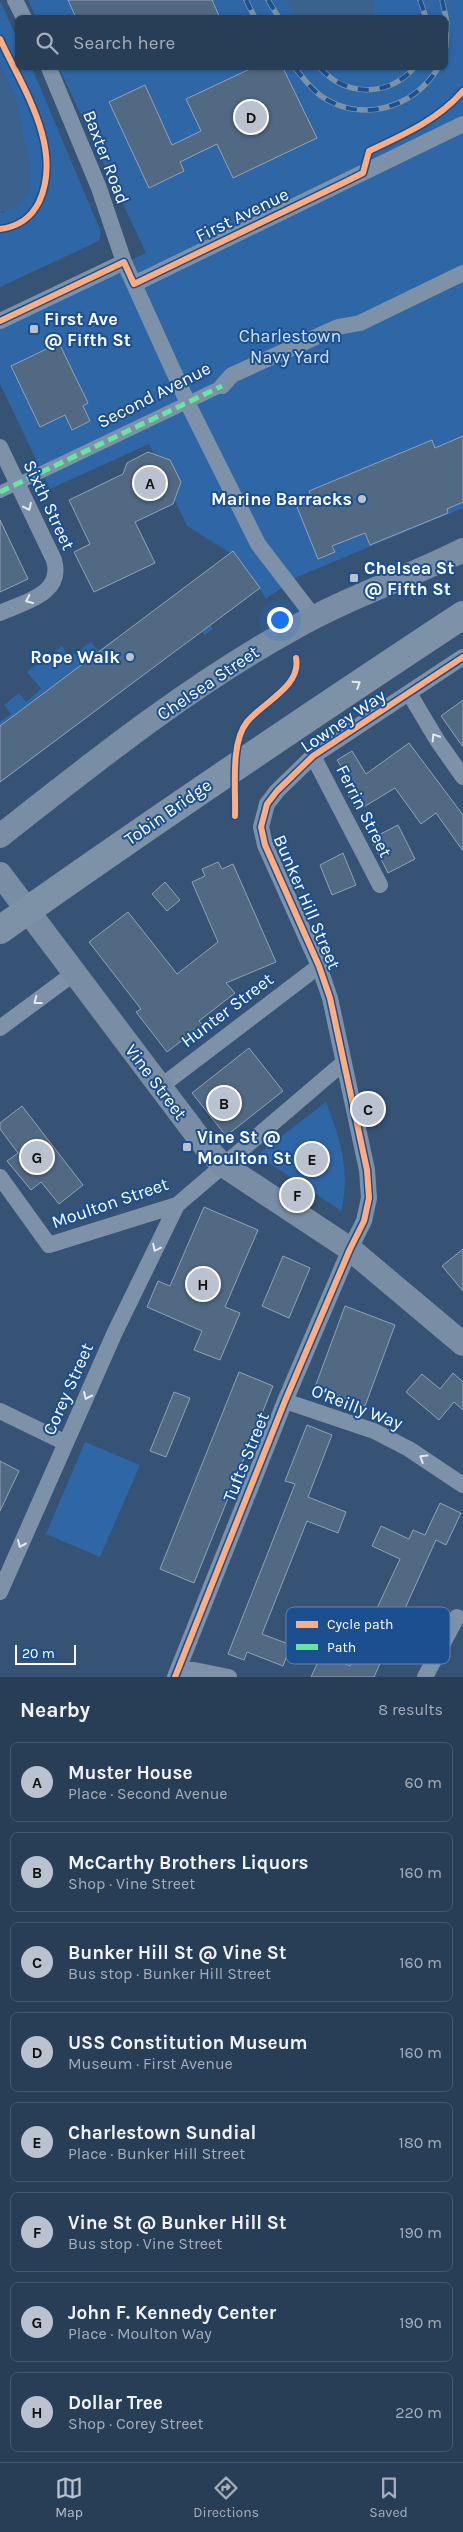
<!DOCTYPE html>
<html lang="en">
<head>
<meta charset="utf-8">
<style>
  body { margin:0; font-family:Karla,sans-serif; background:#30455d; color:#f1f3f6 }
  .scale { position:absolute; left:15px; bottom:12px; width:61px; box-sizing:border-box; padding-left:5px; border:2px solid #fff; border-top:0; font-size:14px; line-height:18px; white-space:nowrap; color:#fff; -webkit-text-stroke:4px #1b4f8f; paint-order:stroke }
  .you { position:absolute; left:279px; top:619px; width:18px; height:18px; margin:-12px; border:4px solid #fff; border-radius:50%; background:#1a73e8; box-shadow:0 0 0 8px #1a73e833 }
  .badge { display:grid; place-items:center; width:32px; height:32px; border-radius:50%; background:#b9c2ce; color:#111; font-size:16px; font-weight:700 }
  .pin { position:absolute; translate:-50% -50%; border:2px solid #fff; box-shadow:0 1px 5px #0006 }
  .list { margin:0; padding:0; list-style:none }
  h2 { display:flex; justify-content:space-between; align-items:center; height:65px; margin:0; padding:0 20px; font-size:21px }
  h2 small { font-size:16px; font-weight:400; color:#a5aeba }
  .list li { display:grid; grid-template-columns:32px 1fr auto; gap:15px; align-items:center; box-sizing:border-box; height:80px; margin:0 10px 10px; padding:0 10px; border:1px solid #44576d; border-radius:8px }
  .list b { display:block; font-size:19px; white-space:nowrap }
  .list p { margin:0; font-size:16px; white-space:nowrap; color:#a5aeba }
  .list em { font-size:16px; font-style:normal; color:#a5aeba }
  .icon { flex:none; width:28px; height:28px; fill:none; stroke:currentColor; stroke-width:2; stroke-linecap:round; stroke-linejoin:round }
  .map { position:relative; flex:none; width:463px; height:1677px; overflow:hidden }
  .search { position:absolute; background:#283e57; box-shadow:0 1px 4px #0004; left:15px; right:15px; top:15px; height:55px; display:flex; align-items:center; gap:12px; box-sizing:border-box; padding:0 18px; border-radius:8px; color:#a5aeba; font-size:19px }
  .sheet { height:785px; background:#283e57 }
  nav { display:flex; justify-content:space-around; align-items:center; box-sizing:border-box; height:70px; border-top:1px solid #44576d; background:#283e57; font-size:14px; color:#a5aeba }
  nav a { display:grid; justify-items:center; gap:2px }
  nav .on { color:#b9c2ce }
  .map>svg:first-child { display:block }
</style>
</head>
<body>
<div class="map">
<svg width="463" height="1677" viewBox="0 0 463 1677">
  <rect width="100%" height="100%" fill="#365274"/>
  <!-- green -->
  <path fill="#2f66a5" d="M28,0H463V508L297,577L266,599L258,587L208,623L213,629L205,635L197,629L169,656L0,783V722L11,714L4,705L19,693L26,702L41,689L27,672L62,646L70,657L91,642L98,651L235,556L187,526L149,444L50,489L0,384V321L146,253L59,68H446V18H36Z
    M0,1L17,38L18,68H32L101,232L99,241L0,287V213H4L16,99L0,66Z
    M326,1102C340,1139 351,1171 341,1211L257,1155Z
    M85,1442L140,1465L100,1557L46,1534Z"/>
  <!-- water -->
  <path fill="#3b618d" d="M286,0H372L374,9L372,17H296Z
    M0,66L16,99L30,170L29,191L18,206L0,213Z"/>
  <!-- building -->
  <path fill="#526984" stroke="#92a2b6" d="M68,0H212L220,18H76Z
    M252,68H283L317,138L233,178L217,144L180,162L184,171L149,188L109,102L145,85L172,145L201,131L186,99Z
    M59,343L88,403L83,406L90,421L72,430L65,415L40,427L11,366Z
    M463,436V502L447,509L448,513L370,545L365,533L332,546L335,552L318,559L297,507L313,500L309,491L432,440L435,448Z
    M148,452L170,460L181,482L173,504L135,522L155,563L94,592L74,552L90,544L69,500L123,474L127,463Z
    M0,520L28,579L0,592Z
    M233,551L260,588L0,782V726Z
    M463,700V747L441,716Z
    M409,743L463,815V851L436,813L421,824L395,788L357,811L348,795L355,790L337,760L352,751L366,774Z
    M398,825L415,859L388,873L371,839Z
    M343,853L356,885L332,895L320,865Z
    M218,862L222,869L233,864L276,962L226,983L235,993L199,1021L202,1025L167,1052L136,1012L141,1009L89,942L128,912L177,974L218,942L192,882L205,876L202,869Z
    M165,882L180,900L167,911L152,894Z
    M249,1048L283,1091L226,1136L192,1093Z
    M22,1106L83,1185L59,1204L41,1182L31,1190L7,1161L18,1153L0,1129V1123Z
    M204,1207L258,1230L225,1307L240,1313L220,1360L194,1350L202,1331L147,1307L158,1281L170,1286Z
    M463,1249V1291L442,1266Z
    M283,1256L310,1268L289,1318L262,1306Z
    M345,1306L395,1325L365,1406L315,1387Z
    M239,1372L273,1386L194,1583L160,1569Z
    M453,1373L463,1382V1410L454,1402L439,1420L406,1392L422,1374L440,1389Z
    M174,1392L190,1398L166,1457L150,1451Z
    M307,1425L332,1435L308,1497L346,1512L338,1533L307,1521L262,1634L291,1645L283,1666L247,1652L244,1660L228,1654L295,1484L285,1481Z
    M0,1461L19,1471L0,1511Z
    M440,1503L461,1513L446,1545L436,1540L374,1677H311L322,1653L350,1666L400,1559L372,1546L381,1526L409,1539L413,1530L425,1535Z"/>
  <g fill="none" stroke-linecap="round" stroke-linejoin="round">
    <!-- pedestrian -->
    <path stroke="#7d92a8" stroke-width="12" d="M0,492L222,386"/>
    <!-- minor -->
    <path stroke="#7d92a8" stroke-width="16" d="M15,0L24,18
      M49,68L99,188L124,262L191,410L258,544L314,617
      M134,284L463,124
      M0,321L124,262
      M222,386L232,375L338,327L360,323L463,273
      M0,447L54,560C64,594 24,602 0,613
      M409,693L437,740L463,777
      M313,756L380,885
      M0,1028L73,974
      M160,1087L319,966
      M0,1177L49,1245L177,1205L343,1063
      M285,1401L374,1431L409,1449L463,1485
      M0,1411L66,1443
      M0,1592L115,1332L177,1205
      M179,1667L229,1677
      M175,1677L285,1401L350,1249L364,1221L369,1198L367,1170L330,998L319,966L265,845L261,827L267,804L277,791L313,756L463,657
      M425,1677L457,1617"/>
    <!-- secondary -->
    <path stroke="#798da4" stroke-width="24" d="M0,836C94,762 189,686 294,628C348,597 408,578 463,550
      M0,874L208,1150L223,1165L350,1249L463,1344"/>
    <defs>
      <path id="rail" d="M246,0L255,18
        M268,0L279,18
        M420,0L426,18
        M442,0L447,22L446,46
        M295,68C303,78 310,88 321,96C361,124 414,108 438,68
        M320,68C346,97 388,97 414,68"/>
    </defs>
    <!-- rail casing -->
    <use href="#rail" stroke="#7e92a7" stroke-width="5.5"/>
    <!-- rail -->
    <use href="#rail" stroke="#1b4f8f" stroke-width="4" stroke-dasharray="11" stroke-linecap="butt"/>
    <!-- motorway-bridge -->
    <path stroke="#7e92a7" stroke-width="28" d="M0,930C152,822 307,718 463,615"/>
    <!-- quiet -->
    <path stroke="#66e7a1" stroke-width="5" stroke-dasharray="10 5" stroke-linecap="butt" d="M0,492L222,386"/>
    <defs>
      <path id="cycleway" d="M0,39C22,87 64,148 39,202C31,218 17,227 0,229
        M0,321L124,262L134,284L343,183L363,173L369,151C403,135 438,120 463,91
        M235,816C236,789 230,743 247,722C262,703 302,686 296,658
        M175,1677L285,1401L350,1249L364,1221L369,1198L367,1170L330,998L319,966L265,845L261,827L267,804L277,791L313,756L463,657"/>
    </defs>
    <!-- cycleway casing -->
    <use href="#cycleway" stroke="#1b4f8f" stroke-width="9"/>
    <!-- cycleway -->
    <use href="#cycleway" stroke="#ffac80" stroke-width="6"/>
  </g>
  <!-- one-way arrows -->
  <defs><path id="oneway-chevron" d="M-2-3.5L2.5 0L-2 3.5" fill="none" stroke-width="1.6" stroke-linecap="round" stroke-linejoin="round" transform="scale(1.25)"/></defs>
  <g stroke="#e5e9ee">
    <use href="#oneway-chevron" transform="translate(28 507) rotate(65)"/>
    <use href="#oneway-chevron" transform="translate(29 600) rotate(155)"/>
    <use href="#oneway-chevron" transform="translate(435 737) rotate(-122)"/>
    <use href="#oneway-chevron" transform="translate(37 1001) rotate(143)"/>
    <use href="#oneway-chevron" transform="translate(156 1248) rotate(116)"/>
    <use href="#oneway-chevron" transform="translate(87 1396) rotate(114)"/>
    <use href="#oneway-chevron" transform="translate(423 1458) rotate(-148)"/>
    <use href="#oneway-chevron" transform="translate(21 1544) rotate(114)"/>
  </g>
  <use stroke="#e5e9ed" href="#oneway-chevron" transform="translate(357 684) rotate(-33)"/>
  <!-- markers -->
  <g fill="#b9c2ce" stroke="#1b4f8f" stroke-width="2">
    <rect x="29" y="324" width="10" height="10" rx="2.5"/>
    <circle cx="362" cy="499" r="5"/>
    <rect x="349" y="573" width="10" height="10" rx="2.5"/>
    <circle cx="130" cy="657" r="5"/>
    <rect x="182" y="1142" width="10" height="10" rx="2.5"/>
  </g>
  <g text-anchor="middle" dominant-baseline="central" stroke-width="4" stroke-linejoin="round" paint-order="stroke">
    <!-- street labels -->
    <g font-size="18" fill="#fff" stroke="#1b4f8f">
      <text transform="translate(106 157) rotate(69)">Baxter Road</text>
      <text transform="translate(242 215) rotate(-26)">First Avenue</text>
      <text transform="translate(154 395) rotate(-27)">Second Avenue</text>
      <text transform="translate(49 505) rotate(65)">Sixth Street</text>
      <text transform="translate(208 683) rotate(-34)">Chelsea Street</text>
      <text transform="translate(343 721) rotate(-34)">Lowney Way</text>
      <text transform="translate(364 811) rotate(63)">Ferrin Street</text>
      <text transform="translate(168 812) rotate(-35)">Tobin Bridge</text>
      <text transform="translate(307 902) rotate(67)">Bunker Hill Street</text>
      <text transform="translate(227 1010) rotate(-37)">Hunter Street</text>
      <text transform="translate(156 1082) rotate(53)">Vine Street</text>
      <text transform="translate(110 1203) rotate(-19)">Moulton Street</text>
      <text transform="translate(68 1389) rotate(-66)">Corey Street</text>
      <text transform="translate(357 1407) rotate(21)">O'Reilly Way</text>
      <text transform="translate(246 1457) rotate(-68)">Tufts Street</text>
    </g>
    <!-- poi labels -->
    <g font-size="18" font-weight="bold" fill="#fff" stroke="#1b4f8f" text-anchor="start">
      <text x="44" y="319">First Ave<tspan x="44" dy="21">@ Fifth St</tspan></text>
      <text x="352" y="499" text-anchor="end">Marine Barracks</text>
      <text x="364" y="568">Chelsea St<tspan x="364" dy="21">@ Fifth St</tspan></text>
      <text x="120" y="657" text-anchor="end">Rope Walk</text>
      <text x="197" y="1137">Vine St @<tspan x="197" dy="21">Moulton St</tspan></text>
    </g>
    <!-- park labels -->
    <g font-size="18" fill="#cfe3fa" stroke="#1b4f8f">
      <text x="290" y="336">Charlestown<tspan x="290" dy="21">Navy Yard</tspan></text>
    </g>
  </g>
  <!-- legend -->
  <rect x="286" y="1607" width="164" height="57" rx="8" fill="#1b4f8f" stroke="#5f84b1" stroke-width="1"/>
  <rect x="296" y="1621" width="22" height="7" fill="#ffac80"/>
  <rect x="296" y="1644" width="22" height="6" fill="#66e7a1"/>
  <g font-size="14" fill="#fff">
    <text x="327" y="1629">Cycle path</text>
    <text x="327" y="1652">Path</text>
  </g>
</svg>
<div class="scale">20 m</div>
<div class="you"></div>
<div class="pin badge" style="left:150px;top:483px">A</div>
<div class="pin badge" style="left:224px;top:1103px">B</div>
<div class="pin badge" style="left:368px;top:1109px">C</div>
<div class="pin badge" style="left:251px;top:117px">D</div>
<div class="pin badge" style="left:312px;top:1159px">E</div>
<div class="pin badge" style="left:297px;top:1195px">F</div>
<div class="pin badge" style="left:37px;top:1157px">G</div>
<div class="pin badge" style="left:203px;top:1284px">H</div>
<div class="search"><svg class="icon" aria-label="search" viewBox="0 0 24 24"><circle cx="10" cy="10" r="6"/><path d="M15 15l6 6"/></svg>Search here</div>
</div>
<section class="sheet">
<h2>Nearby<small>8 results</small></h2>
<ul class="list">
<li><span class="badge">A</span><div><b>Muster House</b><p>Place · Second Avenue</p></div><em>60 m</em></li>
<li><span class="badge">B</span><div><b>McCarthy Brothers Liquors</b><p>Shop · Vine Street</p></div><em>160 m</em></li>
<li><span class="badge">C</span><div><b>Bunker Hill St @ Vine St</b><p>Bus stop · Bunker Hill Street</p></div><em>160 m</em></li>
<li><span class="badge">D</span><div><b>USS Constitution Museum</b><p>Museum · First Avenue</p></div><em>160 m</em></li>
<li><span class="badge">E</span><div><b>Charlestown Sundial</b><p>Place · Bunker Hill Street</p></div><em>180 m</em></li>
<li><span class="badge">F</span><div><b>Vine St @ Bunker Hill St</b><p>Bus stop · Vine Street</p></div><em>190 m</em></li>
<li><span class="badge">G</span><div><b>John F. Kennedy Center</b><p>Place · Moulton Way</p></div><em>190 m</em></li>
<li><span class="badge">H</span><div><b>Dollar Tree</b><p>Shop · Corey Street</p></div><em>220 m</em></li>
</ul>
</section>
<nav>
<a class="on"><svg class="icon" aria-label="map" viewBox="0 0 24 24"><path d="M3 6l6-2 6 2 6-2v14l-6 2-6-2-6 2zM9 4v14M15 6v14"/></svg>Map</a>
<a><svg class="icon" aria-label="directions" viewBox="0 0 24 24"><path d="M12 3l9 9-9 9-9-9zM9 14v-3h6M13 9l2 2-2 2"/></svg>Directions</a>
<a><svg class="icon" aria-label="saved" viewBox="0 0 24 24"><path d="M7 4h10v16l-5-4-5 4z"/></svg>Saved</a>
</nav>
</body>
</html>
